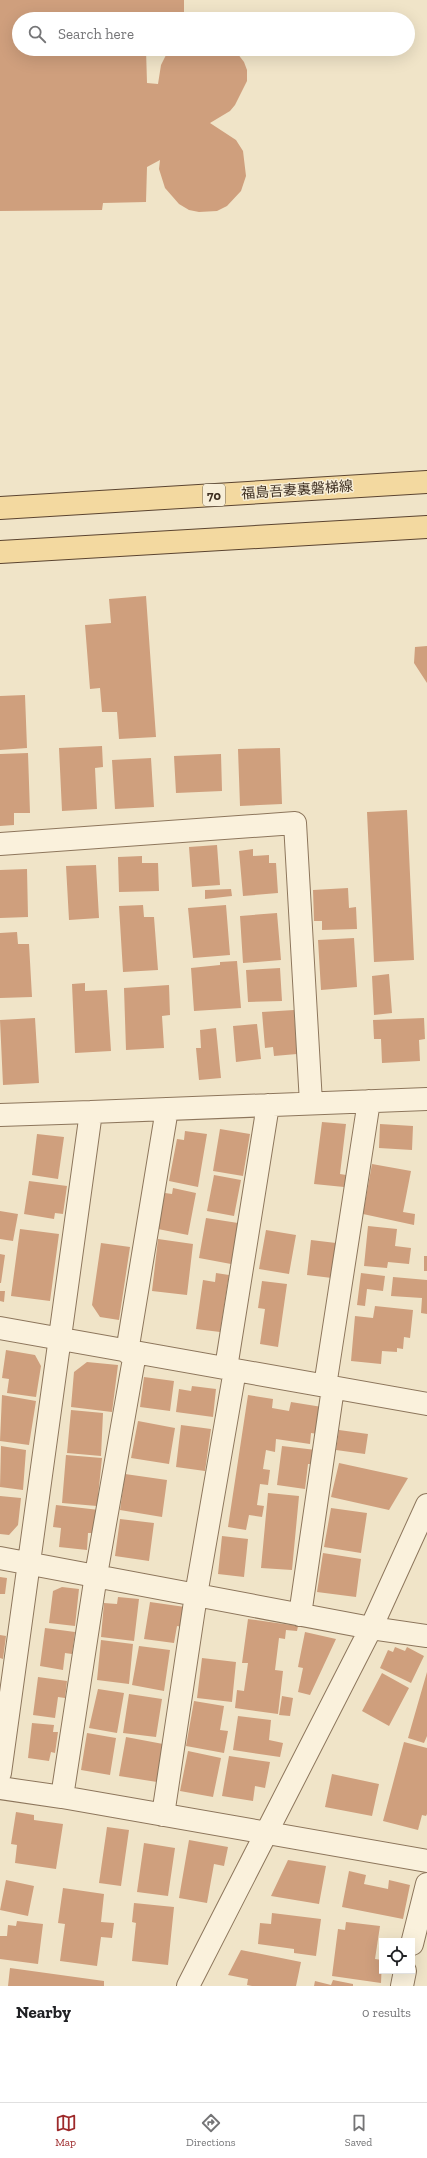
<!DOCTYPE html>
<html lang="en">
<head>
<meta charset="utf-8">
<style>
  body { margin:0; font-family:"Zilla Slab","Noto Sans JP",serif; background:#f6f6f6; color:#202124 }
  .controls { position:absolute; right:12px; bottom:12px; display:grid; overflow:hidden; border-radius:0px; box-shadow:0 4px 16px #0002 }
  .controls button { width:36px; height:36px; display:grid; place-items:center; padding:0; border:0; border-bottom:1px solid #e0e0e0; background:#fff; color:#202124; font:20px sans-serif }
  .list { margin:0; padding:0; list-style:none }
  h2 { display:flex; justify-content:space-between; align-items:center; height:52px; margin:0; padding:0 16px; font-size:17px }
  h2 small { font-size:13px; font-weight:400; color:#757577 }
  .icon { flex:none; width:22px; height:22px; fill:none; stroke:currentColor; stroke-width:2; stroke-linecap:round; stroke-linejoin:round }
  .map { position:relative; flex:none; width:427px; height:1986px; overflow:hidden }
  .search { position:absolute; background:#fff; box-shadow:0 4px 16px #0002; left:12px; right:12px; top:12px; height:44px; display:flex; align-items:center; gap:10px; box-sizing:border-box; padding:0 14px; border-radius:22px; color:#757577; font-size:15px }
  .sheet { height:116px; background:#fff }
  nav { display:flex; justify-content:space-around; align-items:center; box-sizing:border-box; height:56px; border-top:1px solid #e0e0e0; background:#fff; font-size:11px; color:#757577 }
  nav a { display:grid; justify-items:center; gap:2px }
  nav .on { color:#9e2a2b }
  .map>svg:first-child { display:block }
</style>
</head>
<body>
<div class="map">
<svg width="427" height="1986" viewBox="0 0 427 1986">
  <rect width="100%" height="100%" fill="#f0e4c8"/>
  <!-- building -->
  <path fill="#cf9f7d" d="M0,0H184V13H146V19H19V49H146L147,83L158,84L161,65L169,49H234L244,62L247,70V81L235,105L230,111L210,123L236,140L243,151L246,176L241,191L227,206L217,211L199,212L189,210L179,204L165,188L159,169L160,160L147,167L146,202L103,203L102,210L0,211Z
    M146,596L156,737L119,739L117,712H102L100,688L90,689L85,625L111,623L109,599Z
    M427,646V683L414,663L415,647Z
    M25,695L27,748L0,750V696Z
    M102,746L103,767L95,768L97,809L62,811L59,748Z
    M280,748L282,804L240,806L238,749Z
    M28,753L30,813H14V825L0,826V754Z
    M221,754L222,791L176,793L174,756Z
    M151,758L154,807L115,809L112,760Z
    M407,810L414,960L374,962L367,812Z
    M217,845L220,885L192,887L189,847Z
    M253,849V856L269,855V863H276L278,893L243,896L239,851Z
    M142,856V863H158L159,891L119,892L118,857Z
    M96,865L99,918L69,920L66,866Z
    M27,869L28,917L0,918V870Z
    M348,888L349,908L356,907L357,929L322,930V921H314L313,890Z
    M231,889L232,896L205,899V890Z
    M143,905L144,917H154L158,970L123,972L119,906Z
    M226,905L230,955L193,958L188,908Z
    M277,913L281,960L243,963L240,916Z
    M17,932L18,944H29L32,997L0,998V933Z
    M354,938L357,987L321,990L318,940Z
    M237,961L241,1008L194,1011L191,968L220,965V962Z
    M280,968L282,1001L248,1002L246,970Z
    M389,974L392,1013L374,1015L372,976Z
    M85,983V991L107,990L111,1051L75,1053L72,984Z
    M169,985L170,1015L162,1016L164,1048L126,1050L124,988Z
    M294,1010L297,1054L274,1056L273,1047L265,1048L262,1012Z
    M35,1018L39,1083L3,1085L0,1020Z
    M424,1018L425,1039L419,1040L420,1061L382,1063L381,1039H374L373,1020Z
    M257,1024L261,1059L236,1062L233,1026Z
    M216,1028L221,1078L199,1080L196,1048H201L200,1030Z
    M322,1122L346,1124L340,1174L346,1175L344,1187L314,1184Z
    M380,1124L413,1126L412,1150L379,1148Z
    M220,1129L250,1134L243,1176L213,1171Z
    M185,1131L207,1134L198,1187L169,1181L177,1139L184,1140Z
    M37,1134L64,1137L58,1179L32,1175Z
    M372,1164L411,1171L403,1212L415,1214L414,1225L363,1214Z
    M214,1175L241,1180L234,1216L207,1211Z
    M29,1181L67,1186L63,1214L55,1213L54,1219L24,1214Z
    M173,1188L196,1193L188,1235L158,1229L165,1193L172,1194Z
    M0,1211L18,1214L13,1241L0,1239Z
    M206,1218L238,1223L231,1264L199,1258Z
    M368,1226L397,1229L395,1246L411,1248L409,1264L388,1262L387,1268L364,1266Z
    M20,1229L59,1234L50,1301L11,1296Z
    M266,1230L296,1235L289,1274L259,1269Z
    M158,1239L193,1244L187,1295L152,1291Z
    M311,1240L336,1243L332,1278L307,1275Z
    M101,1243L130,1247L119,1320L100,1317L92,1305Z
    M0,1254L5,1255L1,1283H0Z
    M424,1256H427V1271H424Z
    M216,1273L229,1275L220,1332L196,1329L203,1280L215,1282Z
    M361,1273L385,1276L383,1291L367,1289L365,1306L357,1305Z
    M393,1277L427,1280V1314L421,1313L422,1298L391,1296Z
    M262,1281L287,1284L278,1347L260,1344L265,1309L258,1308Z
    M0,1291H5L4,1302L0,1301Z
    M375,1306L413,1310L410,1338L404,1337L403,1349L397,1348V1352L382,1351L381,1364L351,1361L355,1316L373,1318Z
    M6,1350L35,1355L41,1366L36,1397L7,1393L9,1379L2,1378Z
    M87,1362L118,1365L112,1412L71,1407L74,1372Z
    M144,1377L174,1381L170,1411L140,1407Z
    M192,1386L216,1389L213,1417L176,1412L179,1389L191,1391Z
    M2,1395L36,1401L29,1445L0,1441Z
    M248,1395L273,1399L272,1408L289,1411L291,1402L322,1407L318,1434L311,1433L310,1444L276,1439L275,1452L266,1450L263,1469L270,1470L268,1485L260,1484L257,1505L264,1506L262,1517L249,1515L246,1530L228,1527Z
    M71,1410L103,1413L101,1456L67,1453Z
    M138,1421L175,1428L169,1464L131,1458Z
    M181,1425L211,1429L205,1471L176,1467Z
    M339,1430L368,1434L365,1454L336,1450Z
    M1,1446L26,1450L23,1490L0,1487Z
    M282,1446L316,1450L315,1464H308L305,1489L277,1485Z
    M66,1455L102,1458L97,1506L62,1503Z
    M339,1463L408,1478L389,1510L331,1497Z
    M125,1474L167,1480L162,1517L120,1510Z
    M268,1493L299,1496L292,1570L261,1568Z
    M0,1496L21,1498L18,1525L9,1535L0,1534Z
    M56,1505L99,1510L96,1533H88L87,1550L59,1547L61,1528L53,1527Z
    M331,1508L367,1513L361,1553L324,1547Z
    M120,1519L154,1523L149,1561L115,1556Z
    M222,1536L248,1539L244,1577L218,1574Z
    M323,1553L361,1559L356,1597L317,1592Z
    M0,1577L7,1578L5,1594H0Z
    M62,1587L79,1589L75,1626L49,1623L53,1591Z
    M118,1597L139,1599L134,1641L101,1637L104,1603L117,1604Z
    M150,1602L185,1607L182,1627L177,1626L174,1643L144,1639Z
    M248,1619L298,1626L297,1631L286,1630L285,1639L279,1638L275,1670L283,1671L278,1714L235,1708L237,1690L244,1691L248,1663H242Z
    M45,1628L75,1632L72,1654L65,1653L63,1670L40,1666Z
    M305,1632L336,1639L310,1695L298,1692L303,1668L298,1667Z
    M0,1635L6,1636L3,1659L0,1658Z
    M101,1640L133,1644L129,1684L97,1680Z
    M139,1646L170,1650L164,1691L132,1685Z
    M395,1647L405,1651L407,1647L424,1656L411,1683L380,1668L388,1650L393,1652Z
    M202,1658L236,1662L232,1702L197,1698Z
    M427,1672V1736L424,1743L408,1738Z
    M382,1673L409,1688L389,1726L362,1711Z
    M38,1677L67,1681L65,1698L58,1697L55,1718L33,1715Z
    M98,1689L124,1693L117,1733L89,1728Z
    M129,1694L162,1699L156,1737L123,1733Z
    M282,1696L293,1698L290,1716L279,1715Z
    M194,1701L224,1706L220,1730L228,1731L224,1753L186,1746Z
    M238,1716L271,1720L269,1740L283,1743L280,1757L233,1750Z
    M32,1723L54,1725L53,1732H58L55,1753L51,1752L49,1761L28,1758Z
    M87,1733L116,1738L110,1775L81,1770Z
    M126,1737L163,1744L157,1782L119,1776Z
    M404,1742L427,1748V1814L426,1816L422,1815L418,1830L383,1821Z
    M188,1751L221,1758L213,1797L180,1791Z
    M229,1756L270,1762L265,1788L255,1786L253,1801L222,1796Z
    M332,1774L379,1784L372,1816L325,1807Z
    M16,1812L34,1815V1820L63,1824L56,1869L15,1863L17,1845L11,1844Z
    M107,1827L129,1830L121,1886L99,1883Z
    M189,1840L228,1847L224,1866L214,1864L207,1903L179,1898Z
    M144,1843L175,1848L168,1896L137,1892Z
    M288,1860L326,1866L319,1904L271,1896Z
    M349,1871L366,1875L364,1884L388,1889L389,1880L410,1885L403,1919L342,1907Z
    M6,1880L34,1886L28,1916L0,1910Z
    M63,1888L104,1894L101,1922L114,1923L112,1938L101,1937L97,1966L60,1961L65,1924L58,1923Z
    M134,1903L174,1907L168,1965L132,1961L136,1923L132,1922Z
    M272,1913L321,1919L316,1956L294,1953V1949L258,1944L260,1923L271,1924Z
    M17,1921L43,1924L38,1964L0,1959V1936H7L8,1925L16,1926Z
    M346,1922L380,1926L375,1959L382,1960L381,1983L332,1976L338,1929L345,1930Z
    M241,1950L301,1962L296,1986H252L247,1985L248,1979L228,1975Z
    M10,1968L104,1981V1986H8Z
    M333,1980L353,1984V1986H314L315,1981L331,1985Z"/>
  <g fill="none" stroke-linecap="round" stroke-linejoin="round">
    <defs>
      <path id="minor" d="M0,844L295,823L311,1103
        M0,1115L91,1112
        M0,1328L427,1404
        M127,1352L167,1109
        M226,1368L268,1105
        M325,1386L369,1101
        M0,1558L371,1628L427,1505
        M300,1615L333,1388
        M0,1773L91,1112L427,1099
        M0,1788L62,1797L427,1861
        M62,1797L96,1575L135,1353
        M163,1815L196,1595L235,1370
        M412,1944L427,1884
        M188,1986L371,1628L427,1636
        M402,1986L405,1971"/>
      <path id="major" d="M0,508L427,482
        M0,552L427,527"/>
    </defs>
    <!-- minor casing -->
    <use href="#minor" stroke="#8d765c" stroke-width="24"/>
    <!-- major casing -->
    <use href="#major" stroke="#5b4430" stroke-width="24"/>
    <!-- minor -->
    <use href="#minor" stroke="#faf1dc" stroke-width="22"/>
    <!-- major -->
    <use href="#major" stroke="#f3d9a0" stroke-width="22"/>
  </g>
  <g text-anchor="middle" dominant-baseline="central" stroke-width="3" stroke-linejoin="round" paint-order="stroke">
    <!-- shield labels -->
    <rect fill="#f7eed8" stroke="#756857" stroke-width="1" x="203" y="484" width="22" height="22" rx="3"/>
    <g font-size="13" font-weight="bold" fill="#3d2e20">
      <text x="214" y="495">70</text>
    </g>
    <!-- street labels -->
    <g font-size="14" fill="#3d2e20" stroke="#f7eed8">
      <text transform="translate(297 490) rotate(-4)">福島吾妻裏磐梯線</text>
    </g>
  </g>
</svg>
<div class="controls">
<button><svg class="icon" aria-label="locate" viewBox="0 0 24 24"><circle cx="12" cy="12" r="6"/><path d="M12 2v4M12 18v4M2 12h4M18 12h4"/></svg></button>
</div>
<div class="search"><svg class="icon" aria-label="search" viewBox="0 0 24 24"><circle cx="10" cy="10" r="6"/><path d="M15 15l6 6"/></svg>Search here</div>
</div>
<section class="sheet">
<h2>Nearby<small>0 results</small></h2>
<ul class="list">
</ul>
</section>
<nav>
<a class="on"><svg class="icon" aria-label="map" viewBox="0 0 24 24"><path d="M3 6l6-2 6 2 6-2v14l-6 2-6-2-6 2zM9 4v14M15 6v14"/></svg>Map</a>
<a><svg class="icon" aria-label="directions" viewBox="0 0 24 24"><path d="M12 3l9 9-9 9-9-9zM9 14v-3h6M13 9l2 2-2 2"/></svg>Directions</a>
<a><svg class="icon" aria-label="saved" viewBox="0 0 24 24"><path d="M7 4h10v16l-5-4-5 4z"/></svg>Saved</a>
</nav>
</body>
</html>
